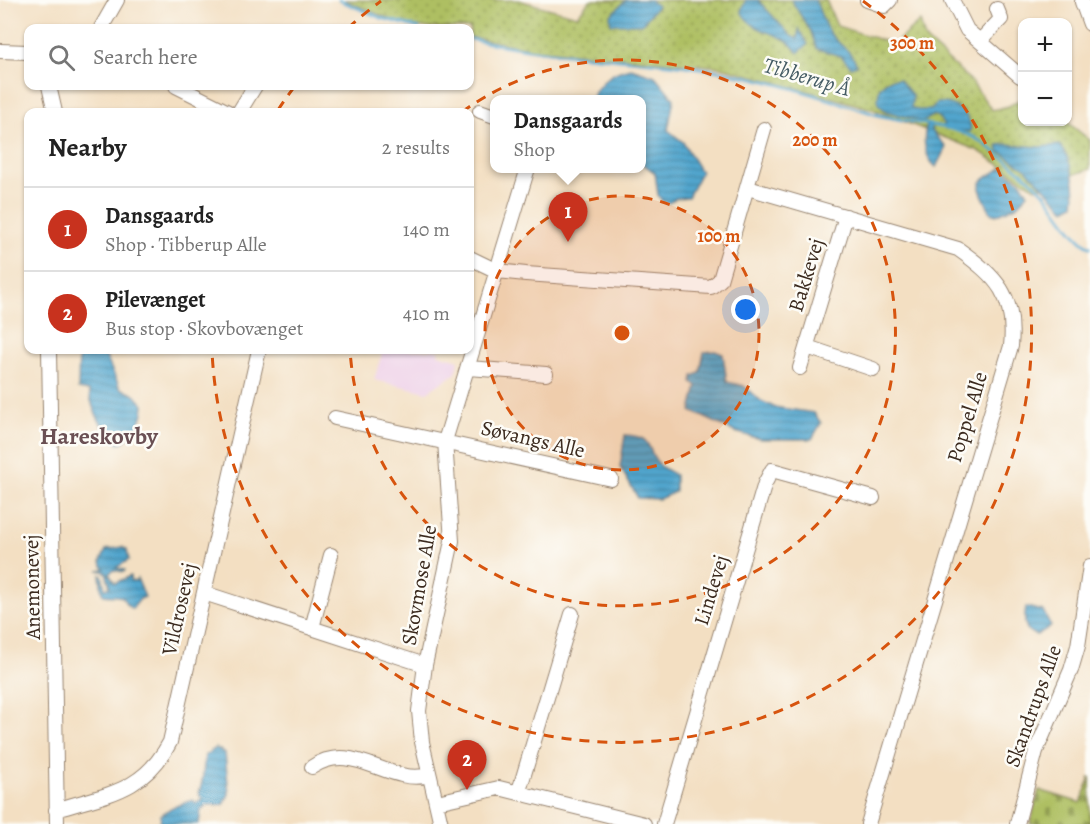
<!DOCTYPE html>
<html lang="en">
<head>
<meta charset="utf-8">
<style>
  body { margin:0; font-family:Alegreya,serif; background:#f6f6f6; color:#222 }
  .controls { position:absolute; right:18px; top:18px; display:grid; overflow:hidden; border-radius:12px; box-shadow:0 2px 4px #0004 }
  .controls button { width:54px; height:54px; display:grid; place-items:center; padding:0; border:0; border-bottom:2px solid #e0e0e0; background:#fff; color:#222; font:30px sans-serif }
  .you { position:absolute; left:746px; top:310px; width:21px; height:21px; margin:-15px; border:4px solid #fff; border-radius:50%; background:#1a73e8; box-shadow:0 0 0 9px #1a73e833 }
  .badge { display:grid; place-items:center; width:39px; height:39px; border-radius:50%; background:#c8321e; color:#fff; font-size:20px; font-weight:700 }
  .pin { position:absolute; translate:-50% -50px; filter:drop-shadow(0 2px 3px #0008) }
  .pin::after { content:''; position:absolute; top:32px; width:21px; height:18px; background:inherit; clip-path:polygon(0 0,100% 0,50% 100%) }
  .popup { position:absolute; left:490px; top:95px; width:156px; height:78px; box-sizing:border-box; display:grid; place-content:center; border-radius:12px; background:#fff; filter:drop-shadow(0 2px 4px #0005); font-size:20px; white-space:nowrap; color:#767676 }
  .popup b { font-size:22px; color:#222 }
  .popup::after { content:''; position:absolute; left:50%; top:100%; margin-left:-12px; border:12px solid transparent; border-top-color:#fff }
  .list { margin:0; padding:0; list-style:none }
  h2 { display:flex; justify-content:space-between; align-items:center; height:78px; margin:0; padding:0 24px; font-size:26px }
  h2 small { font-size:20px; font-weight:400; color:#767676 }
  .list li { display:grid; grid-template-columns:39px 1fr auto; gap:18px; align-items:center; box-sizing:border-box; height:84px; padding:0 24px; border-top:2px solid #e0e0e0 }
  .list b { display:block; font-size:22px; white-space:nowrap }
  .list p { margin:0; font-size:20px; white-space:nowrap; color:#767676 }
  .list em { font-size:20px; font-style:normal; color:#767676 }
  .icon { flex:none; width:33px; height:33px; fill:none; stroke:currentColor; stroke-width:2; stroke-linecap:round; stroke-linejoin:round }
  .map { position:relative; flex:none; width:1090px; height:824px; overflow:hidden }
  .search { position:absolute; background:#fff; box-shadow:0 2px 4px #0004; left:24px; top:24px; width:450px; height:66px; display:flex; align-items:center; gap:15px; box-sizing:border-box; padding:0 21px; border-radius:12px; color:#767676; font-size:22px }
  .panel { position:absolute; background:#fff; box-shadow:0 2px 4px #0004; left:24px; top:108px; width:450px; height:246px; border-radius:12px }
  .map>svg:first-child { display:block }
</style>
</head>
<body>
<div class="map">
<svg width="1090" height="824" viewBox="0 0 1090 824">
  <defs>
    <pattern id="cemetery-stones" width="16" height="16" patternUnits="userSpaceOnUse" patternTransform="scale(1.5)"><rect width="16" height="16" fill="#aebf62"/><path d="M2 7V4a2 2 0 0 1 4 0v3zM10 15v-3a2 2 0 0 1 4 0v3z" fill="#8f9b50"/></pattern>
    <pattern id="park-dots" width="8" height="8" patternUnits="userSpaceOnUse" patternTransform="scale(1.5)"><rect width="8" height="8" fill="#aebf62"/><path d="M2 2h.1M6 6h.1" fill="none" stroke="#8f9b50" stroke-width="1.8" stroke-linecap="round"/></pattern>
    <pattern id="water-rules" width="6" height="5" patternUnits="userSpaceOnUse" patternTransform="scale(1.5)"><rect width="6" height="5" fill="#51a5cd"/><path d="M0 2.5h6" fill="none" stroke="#4487a6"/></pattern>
  </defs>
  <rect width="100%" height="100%" fill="#fdfcf7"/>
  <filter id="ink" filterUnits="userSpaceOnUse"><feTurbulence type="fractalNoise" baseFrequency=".0167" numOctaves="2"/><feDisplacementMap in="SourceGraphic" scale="12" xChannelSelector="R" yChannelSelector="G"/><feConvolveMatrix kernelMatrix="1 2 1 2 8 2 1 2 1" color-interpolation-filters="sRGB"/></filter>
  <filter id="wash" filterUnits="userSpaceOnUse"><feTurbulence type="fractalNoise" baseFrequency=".008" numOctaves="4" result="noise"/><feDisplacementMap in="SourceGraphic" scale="24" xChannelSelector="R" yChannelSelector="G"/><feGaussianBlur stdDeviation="1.35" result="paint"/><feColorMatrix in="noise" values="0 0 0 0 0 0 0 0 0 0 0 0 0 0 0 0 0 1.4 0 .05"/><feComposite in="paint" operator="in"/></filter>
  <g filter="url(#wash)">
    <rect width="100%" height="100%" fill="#f3dfc2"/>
    <!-- built -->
    <path fill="#eed0e8" d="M383,350H439L438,354L459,360L456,373L427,392L374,380Z"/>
    <!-- cemetery -->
    <path fill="url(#cemetery-stones)" stroke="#747440" stroke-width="1.5" d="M1090,777V824H1030L1039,790L1081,803Z"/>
    <!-- park -->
    <path fill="url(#park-dots)" stroke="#747440" stroke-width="1.5" d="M344,0H518L577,16L590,0H826L837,26L894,44L920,21L925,39L971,81L992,110L1009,106L1020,99L1022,100V122H1067L1090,140V169L1035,188L979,151L872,109L721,67L533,49L470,37V28H428L399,23Z"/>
    <!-- water -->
    <path fill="url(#water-rules)" stroke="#466876" stroke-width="1.5" d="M626,0H650L657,6L642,24H611L610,16Z
      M746,0H758L791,36L797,39L799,29L808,44L798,53C794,48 790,42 784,39C768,31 750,29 741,11Z
      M791,0H815C820,10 823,23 829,32C839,46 850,48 857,65L851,67L841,56L817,49L810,30Z
      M631,68L655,76L674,99L668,130L683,142L701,172L688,197L676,198L669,203L662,201L658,195L655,173L642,163V100L591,99C599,83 612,71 631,68Z
      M891,79H899L913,96L911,107L917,110H931L937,103C953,101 974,115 970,132L945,128L939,117L933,115L925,121H920L886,111L878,104C878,90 878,85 891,79Z
      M927,125H931V130L946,147L936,167C924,157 922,138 927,125Z
      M1007,144L1039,147L1060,145C1071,159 1077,187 1074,204L1065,209L1026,169L999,151L998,145Z
      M1002,168L1021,182L1028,194L1016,206L996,215L991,213C977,183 972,185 1002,168Z
      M79,350H103L120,388L135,395L144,405C143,423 135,435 119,444C103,431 92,411 89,391L78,389Z
      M715,351L723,354L727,382L744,386L761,401L774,407L814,413L821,423L812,439H760L735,432L691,411L697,386L692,382L693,376L700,373L704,352Z
      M625,435C655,436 645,449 659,464C662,469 671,472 675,475V492L659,499L638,498L620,467Z
      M122,547L127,550L129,560L116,568L125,570L124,572L113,570L109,574L115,583L130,576L131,581H137V578L145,597L140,599L132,609L126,604L123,597C99,592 103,604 100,575H102L105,588L110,587L106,572L98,570L105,569L102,566L101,561L106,550Z
      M1026,607L1043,611L1051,626L1037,635C1023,633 1024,619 1026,607Z
      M216,748L225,753L229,794L223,805H207L201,810L199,824H160L161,815L171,808L192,800L196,803L202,800L199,793C204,781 203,768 205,755Z"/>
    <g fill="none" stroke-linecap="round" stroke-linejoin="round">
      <!-- stream -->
      <path stroke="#51a5cd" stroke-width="3" d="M339,0L381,18L419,28
        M470,39C550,57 632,57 713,70C768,79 821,97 874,114C906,123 941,123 971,136C986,143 1037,183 1046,195C1059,212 1071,235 1090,247"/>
    </g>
  </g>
  <g filter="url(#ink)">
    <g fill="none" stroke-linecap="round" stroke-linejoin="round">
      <defs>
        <path id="minor" d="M867,0L884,6L890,0
          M952,0L967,30L1020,76
          M1082,2L1090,24
          M101,28L117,0
          M980,41L1001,19L997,9
          M0,51L28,52
          M49,86L55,112
          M176,86L228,112
          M480,111L494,116
          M239,112L255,86
          M748,188L958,249C997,277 1016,296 1011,346L868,824
          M470,258L497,271L526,274L711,287L720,280L764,129
          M807,347L873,369
          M49,350L57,824
          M469,368L546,374
          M800,368L846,216
          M335,418L611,479
          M204,593L425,665
          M312,628L331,555
          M312,767C353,739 388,786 429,775
          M519,791L572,614
          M437,802L499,788L644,824
          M56,810C106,794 143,793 170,742L259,350
          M441,824L422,742L419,711L425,665L452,541L445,441L528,168
          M664,824L765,483L772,470L873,498
          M1017,824L1036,751L1071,670L1078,646L1090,566"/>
      </defs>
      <!-- minor casing -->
      <use href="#minor" stroke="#978470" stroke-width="16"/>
      <!-- minor -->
      <use href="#minor" stroke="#fff" stroke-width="14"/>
    </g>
  </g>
  <!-- distance rings -->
  <circle cx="622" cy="333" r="137" fill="#d7540e" fill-opacity=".12"/>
  <g fill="none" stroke="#d7540e" stroke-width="3" stroke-dasharray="10 8">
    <circle cx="622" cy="333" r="137"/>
    <path d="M462 112A273 273 0 1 1 350 350"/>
    <path d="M278 110A410 410 0 0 1 295 86M348 28A410 410 0 0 1 381 1M863 1A410 410 0 1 1 212 351"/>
  </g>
  <g text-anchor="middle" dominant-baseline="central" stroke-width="5" stroke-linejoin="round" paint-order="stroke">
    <!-- street labels -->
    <g font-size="21" fill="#3b2a1e" stroke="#fdfcf7">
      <text transform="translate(806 275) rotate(-73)">Bakkevej</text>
      <text transform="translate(967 417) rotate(-73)">Poppel Alle</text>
      <text transform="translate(533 439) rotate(13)">Søvangs Alle</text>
      <text transform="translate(419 585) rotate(-80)">Skovmose Alle</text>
      <text transform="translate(32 587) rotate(-91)">Anemonevej</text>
      <text transform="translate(711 590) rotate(-73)">Lindevej</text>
      <text transform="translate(179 609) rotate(-77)">Vildrosevej</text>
      <text transform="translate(1033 706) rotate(-70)">Skandrups Alle</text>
    </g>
    <!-- water labels -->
    <g font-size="22" font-style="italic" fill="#445b64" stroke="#fdfcf7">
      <text transform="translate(807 77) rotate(16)">Tibberup Å</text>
    </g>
    <!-- quarter labels -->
    <g font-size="24" font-weight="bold" fill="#6a5054" stroke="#fdfcf7">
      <text x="99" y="436">Hareskovby</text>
    </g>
  </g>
  <circle cx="622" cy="333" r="9" fill="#d7540e" stroke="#fdfcf7" stroke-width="3"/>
  <g font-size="18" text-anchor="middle" font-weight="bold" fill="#d7540e" stroke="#fdfcf7" stroke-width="5" stroke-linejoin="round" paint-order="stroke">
    <text x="912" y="49">300 m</text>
    <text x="815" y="146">200 m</text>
    <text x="719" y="242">100 m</text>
  </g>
</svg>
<div class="controls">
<button>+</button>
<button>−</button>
</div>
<div class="you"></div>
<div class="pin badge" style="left:568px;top:242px">1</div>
<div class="popup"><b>Dansgaards</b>Shop</div>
<div class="pin badge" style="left:467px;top:790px">2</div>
<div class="search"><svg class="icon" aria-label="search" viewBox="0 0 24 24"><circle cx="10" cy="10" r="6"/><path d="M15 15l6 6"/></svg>Search here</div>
<section class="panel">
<h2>Nearby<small>2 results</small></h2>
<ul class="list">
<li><span class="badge">1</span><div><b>Dansgaards</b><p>Shop · Tibberup Alle</p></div><em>140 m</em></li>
<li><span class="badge">2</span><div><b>Pilevænget</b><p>Bus stop · Skovbovænget</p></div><em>410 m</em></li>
</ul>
</section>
</div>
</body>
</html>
